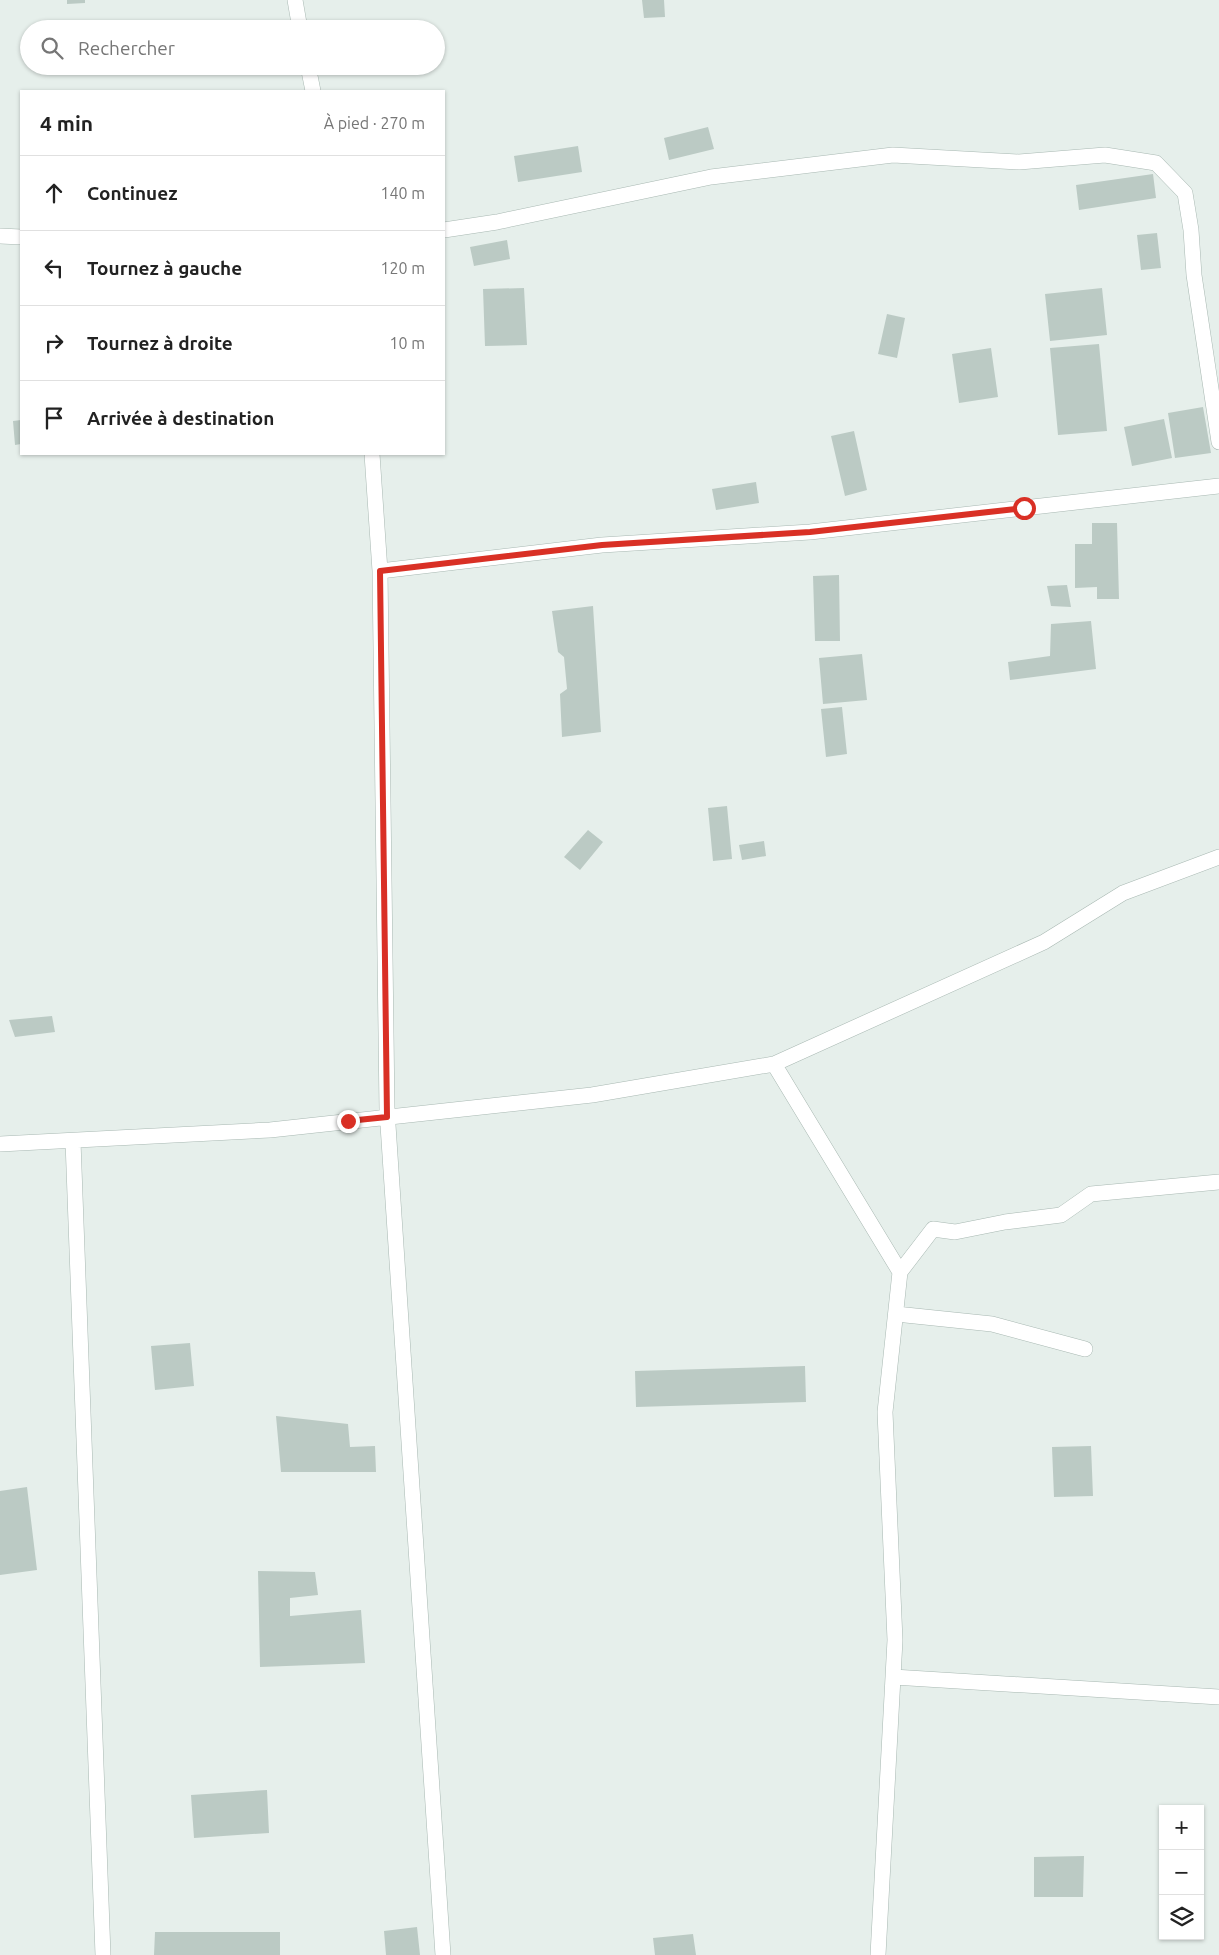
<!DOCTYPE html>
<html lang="fr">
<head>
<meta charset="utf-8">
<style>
  body { margin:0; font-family:Ubuntu,sans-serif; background:#f2f2f2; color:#222 }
  .controls { position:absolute; right:15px; bottom:15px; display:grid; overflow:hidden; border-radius:0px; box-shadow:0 1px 4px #0004 }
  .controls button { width:45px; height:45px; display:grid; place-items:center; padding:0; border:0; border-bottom:1px solid #e0e0e0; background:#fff; color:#222; font:25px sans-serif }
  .stop { position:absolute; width:15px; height:15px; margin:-11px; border:4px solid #d93025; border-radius:50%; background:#fff }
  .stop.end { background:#d93025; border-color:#fff; box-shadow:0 1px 5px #0008 }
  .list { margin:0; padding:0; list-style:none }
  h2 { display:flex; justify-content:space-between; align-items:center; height:65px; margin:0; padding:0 20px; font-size:21px }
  h2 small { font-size:16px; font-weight:400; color:#767676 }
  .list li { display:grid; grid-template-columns:32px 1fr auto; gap:15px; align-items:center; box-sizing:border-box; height:75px; padding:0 20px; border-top:1px solid #e0e0e0 }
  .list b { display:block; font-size:19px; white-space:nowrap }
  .list em { font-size:16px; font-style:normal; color:#767676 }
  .icon { flex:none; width:28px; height:28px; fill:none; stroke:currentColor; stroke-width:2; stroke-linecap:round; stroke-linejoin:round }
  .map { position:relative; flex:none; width:1219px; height:1955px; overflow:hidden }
  .search { position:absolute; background:#fff; box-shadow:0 1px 4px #0004; left:20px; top:20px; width:425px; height:55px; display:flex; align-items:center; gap:12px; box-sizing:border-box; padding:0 18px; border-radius:28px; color:#767676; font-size:19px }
  .panel { position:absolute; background:#fff; box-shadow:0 1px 4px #0004; left:20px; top:90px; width:425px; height:365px; border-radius:0px }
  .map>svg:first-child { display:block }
</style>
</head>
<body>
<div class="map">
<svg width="1219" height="1955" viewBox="0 0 1219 1955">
  <rect width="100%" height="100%" fill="#e6efeb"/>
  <!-- building -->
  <path fill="#bbcac4" d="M67,0H85V3L67,4Z
    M642,0H664L665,17L644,18Z
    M708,127L714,149L669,160L664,138Z
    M578,146L582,172L518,182L514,156Z
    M1153,174L1156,198L1079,210L1076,185Z
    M1157,233L1161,268L1141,270L1137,235Z
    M507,240L510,259L474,266L470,247Z
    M524,288L527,345L485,346L483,289Z
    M1102,288L1107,335L1050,341L1045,294Z
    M887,314L905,318L897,358L878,354Z
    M1099,344L1107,431L1058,435L1050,348Z
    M991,348L998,397L959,403L952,354Z
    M1203,407L1211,453L1175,458L1168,413Z
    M1164,419L1172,458L1132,466L1124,427Z
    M21,420V444L15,445L13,421Z
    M854,431L867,490L845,496L831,436Z
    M756,482L759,503L716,510L712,489Z
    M1092,523H1117L1119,599H1097V587L1075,588V544H1092Z
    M839,575L840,641H815L813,576Z
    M1067,585L1071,607L1051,606L1047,586Z
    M593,606L601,732L562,737L560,694L567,689L564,657L558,652L552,611Z
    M1091,621L1096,669L1010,680L1008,662L1050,656L1051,624Z
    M862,654L867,700L823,704L819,658Z
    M842,707L847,754L826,757L821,709Z
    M727,806L732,859L713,861L708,808Z
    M588,830L603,842L580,870L564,857Z
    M764,841L766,856L742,860L739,845Z
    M52,1016L55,1032L15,1037L9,1020Z
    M190,1343L194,1386L155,1390L151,1346Z
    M805,1366L806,1402L636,1407L635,1371Z
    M276,1416L348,1424L350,1447L375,1446L376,1472H281Z
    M1091,1446L1093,1496L1054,1497L1052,1447Z
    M27,1487L37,1570L0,1575V1491Z
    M258,1571L315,1572L318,1595L290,1598V1616L361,1610L365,1663L260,1667Z
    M267,1790L269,1833L194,1838L191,1795Z
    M1084,1856L1083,1897H1034V1857Z
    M417,1927L420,1955H386L384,1931Z
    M155,1932H280V1955H154Z
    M693,1934L696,1955H655L653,1938Z"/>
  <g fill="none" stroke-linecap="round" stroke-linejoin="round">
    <defs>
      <path id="minor" d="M295,0L300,29
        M308,66L313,91
        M444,230L497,222L711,177L893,155L1019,162L1105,155L1156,163L1185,193L1191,230L1194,275L1219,442
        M0,236L21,237
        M372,454L380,571L387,1110L443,1955
        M380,571L602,545L810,532L1219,486
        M774,1064L900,1272L885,1412L895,1640L878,1955
        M73,1141L103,1955
        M0,1144L270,1130L592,1095L774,1064L1044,942L1123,893L1219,857
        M900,1272L933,1229L955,1232L1005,1222L1061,1215L1091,1194L1219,1182
        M896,1314L992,1324L1085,1349
        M893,1677L1219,1697"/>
    </defs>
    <!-- minor casing -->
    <use href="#minor" stroke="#a8b8b2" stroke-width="16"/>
    <!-- minor -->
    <use href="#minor" stroke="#fff" stroke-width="15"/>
  </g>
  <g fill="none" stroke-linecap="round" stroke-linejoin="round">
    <!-- route -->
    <path stroke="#d93025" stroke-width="6" d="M348,1121L387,1117L380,571L602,545L810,532L1024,508"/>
  </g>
</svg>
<div class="controls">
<button>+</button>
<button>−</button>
<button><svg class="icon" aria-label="layers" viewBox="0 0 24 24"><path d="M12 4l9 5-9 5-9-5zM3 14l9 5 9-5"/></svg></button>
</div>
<div class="stop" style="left:1024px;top:508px"></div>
<div class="stop end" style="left:348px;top:1121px"></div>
<div class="search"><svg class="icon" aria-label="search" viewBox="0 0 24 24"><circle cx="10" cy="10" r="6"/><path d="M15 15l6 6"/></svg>Rechercher</div>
<section class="panel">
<h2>4 min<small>À pied · 270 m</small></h2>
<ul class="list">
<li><svg class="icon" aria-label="ahead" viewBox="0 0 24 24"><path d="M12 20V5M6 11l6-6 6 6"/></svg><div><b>Continuez</b></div><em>140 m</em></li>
<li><svg class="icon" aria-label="left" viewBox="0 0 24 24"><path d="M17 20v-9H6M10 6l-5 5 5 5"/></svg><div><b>Tournez à gauche</b></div><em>120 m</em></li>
<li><svg class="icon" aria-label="right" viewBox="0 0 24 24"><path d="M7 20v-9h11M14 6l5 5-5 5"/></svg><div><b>Tournez à droite</b></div><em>10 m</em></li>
<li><svg class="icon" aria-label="arrive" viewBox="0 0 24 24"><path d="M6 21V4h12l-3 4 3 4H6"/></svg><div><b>Arrivée à destination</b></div></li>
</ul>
</section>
</div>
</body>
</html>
